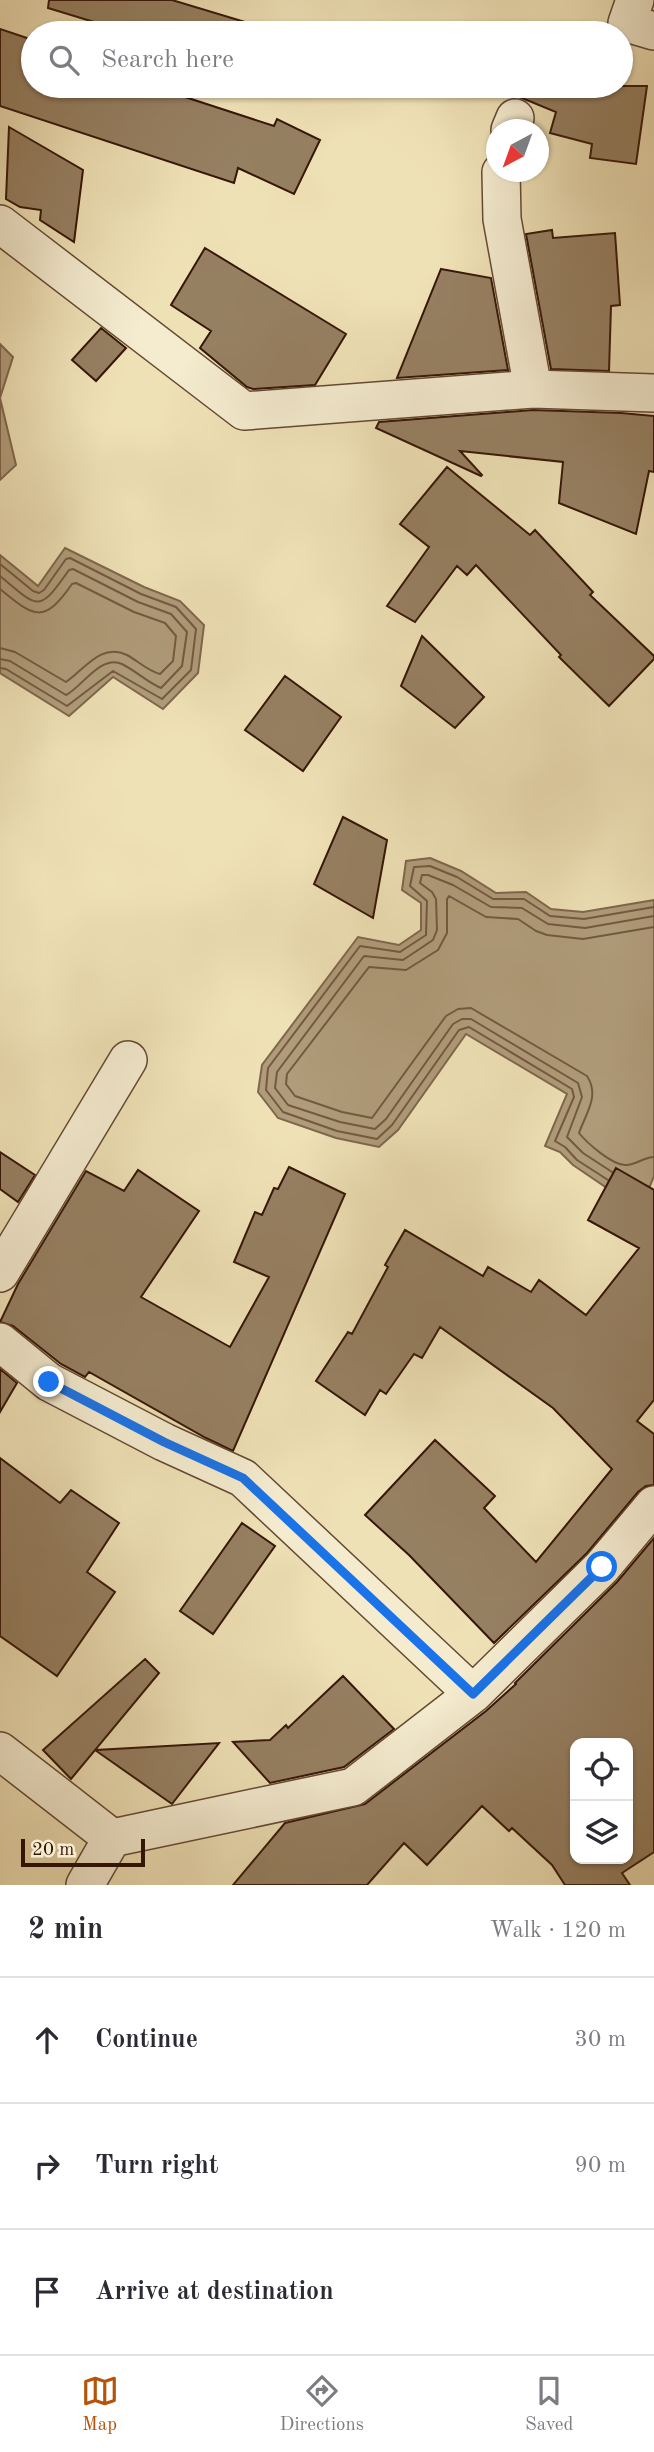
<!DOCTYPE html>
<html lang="en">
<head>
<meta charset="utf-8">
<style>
  body { margin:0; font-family:"Old Standard TT",serif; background:#f2f2f3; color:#2b2b33 }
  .controls { position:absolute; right:21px; bottom:21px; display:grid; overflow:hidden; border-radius:14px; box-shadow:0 2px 5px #0004 }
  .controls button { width:63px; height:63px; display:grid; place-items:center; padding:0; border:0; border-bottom:2px solid #e1e1e2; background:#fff; color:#2b2b33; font:35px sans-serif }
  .compass { position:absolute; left:486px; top:119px; width:63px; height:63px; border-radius:50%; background:#fff; box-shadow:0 2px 5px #0004; rotate:221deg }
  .scale { position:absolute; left:21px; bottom:18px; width:124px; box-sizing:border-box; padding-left:7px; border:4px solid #361607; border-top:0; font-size:19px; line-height:24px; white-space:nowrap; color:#361607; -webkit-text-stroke:5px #f5ecd0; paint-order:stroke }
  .stop { position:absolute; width:21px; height:21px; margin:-16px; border:5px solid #1a73e8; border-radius:50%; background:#fff }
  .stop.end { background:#1a73e8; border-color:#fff; box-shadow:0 2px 7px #0008 }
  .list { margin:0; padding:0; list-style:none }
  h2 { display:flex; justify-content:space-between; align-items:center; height:91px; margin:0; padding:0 28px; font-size:30px }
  h2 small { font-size:23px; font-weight:400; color:#7c7c81 }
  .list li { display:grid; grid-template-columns:46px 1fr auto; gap:21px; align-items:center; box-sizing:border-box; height:126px; padding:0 28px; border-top:2px solid #e1e1e2 }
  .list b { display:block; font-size:26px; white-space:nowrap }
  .list em { font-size:23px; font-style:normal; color:#7c7c81 }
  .icon { flex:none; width:38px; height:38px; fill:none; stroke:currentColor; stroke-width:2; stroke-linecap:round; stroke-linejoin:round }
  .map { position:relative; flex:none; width:654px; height:1885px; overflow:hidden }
  .search { position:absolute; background:#fff; box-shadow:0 2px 5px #0004; left:21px; right:21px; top:21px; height:77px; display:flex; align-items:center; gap:18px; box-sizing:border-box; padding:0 24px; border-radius:38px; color:#7c7c81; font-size:26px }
  .sheet { height:469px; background:#fff }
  nav { display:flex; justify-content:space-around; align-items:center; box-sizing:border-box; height:98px; border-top:2px solid #e1e1e2; background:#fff; font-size:19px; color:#7c7c81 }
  nav a { display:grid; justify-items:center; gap:4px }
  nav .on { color:#b45309 }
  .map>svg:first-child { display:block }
</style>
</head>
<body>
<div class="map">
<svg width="654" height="1885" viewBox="0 0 654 1885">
  <rect width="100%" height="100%" fill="#efe1b6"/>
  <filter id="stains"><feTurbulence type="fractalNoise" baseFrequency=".00286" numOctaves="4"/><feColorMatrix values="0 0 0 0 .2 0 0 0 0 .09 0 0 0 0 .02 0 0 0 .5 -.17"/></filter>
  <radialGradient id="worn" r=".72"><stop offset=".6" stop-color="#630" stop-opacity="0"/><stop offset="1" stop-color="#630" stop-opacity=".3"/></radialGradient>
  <!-- water -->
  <path fill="#b09c7a" stroke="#7f664c" stroke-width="2" d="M0,344L13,357L0,398L16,465L0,480Z
    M65,548L144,587L180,601L204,625L198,673L163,709L113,677L69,716L0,673V555L38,586Z
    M430,858L461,871L496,893L526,892L551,909L583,912L654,900V1176L650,1186L628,1193L607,1188L573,1165L560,1152L545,1146L567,1094L466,1034L398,1130L379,1147L336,1138L278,1118L258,1092L262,1065L358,937L399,945L421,930V903L402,890L406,861Z"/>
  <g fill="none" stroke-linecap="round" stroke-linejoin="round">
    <!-- shore -->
    <path stroke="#735940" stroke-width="2" d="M0,564L33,591L39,593L44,590L66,559L70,558L141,594L176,607L196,629L191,670L162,699L113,671L67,706L6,669L0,668
      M0,576C39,608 38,614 69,570L73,569L138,602L171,614L187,632L182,666L161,688C147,682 136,671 122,664C101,654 82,687 66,695L10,661L0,659
      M0,589C35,618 44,624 72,584L76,583L134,612L165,623L176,636L173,661L160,674C148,671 138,661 127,655C101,642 84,670 66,682L15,652L0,648
      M654,927L583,939L547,935L536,931L518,919L486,917L449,896L447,899V933L438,950L406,970L369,967L287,1074L286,1084L295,1096L342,1112L372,1118L446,1016L458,1009L471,1008L587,1076C600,1096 586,1113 579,1133C587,1143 613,1166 626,1165C636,1165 644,1157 654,1157
      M612,1172L583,1153L567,1137L582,1097L578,1083L471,1019H462L453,1024L386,1119L375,1129L340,1122L288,1105L275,1088L277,1072L364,956L403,960L433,940L437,930L436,899L432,892L420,883L422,875H428L453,885L491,907L522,908L548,924L585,928L654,916
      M608,1180L577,1160L565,1147L555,1141L574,1097L572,1089L469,1027L459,1030L392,1125L377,1139L337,1131L283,1112L266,1090L268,1068L360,946L400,952L426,935L427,901L410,886L414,867L430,866L457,877L493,899H524L550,916L584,919L654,907"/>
  </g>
  <!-- building -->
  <path fill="#968062" stroke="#361607" stroke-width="2" fill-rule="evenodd" d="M49,0H172L255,25L254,33H130L48,8Z
    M0,29L33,40V86H182L179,95L274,126L277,119L320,140L294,194L238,168L234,183L0,106Z
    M494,86H647L636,164L590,158L592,144L550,133L556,112L522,98L494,90Z
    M9,127L83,170L74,242L40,220L41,210L20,207L6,199Z
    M552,230L553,238L615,233L620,305L611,306L609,371L551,369L526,234Z
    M205,248L346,334L315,385L253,389L247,387L200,348L211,331L171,305Z
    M441,269L491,278L508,370L397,378Z
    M101,328L126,348L96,381L72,360Z
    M533,410L621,413L654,416V472L649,471L636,534L559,503L563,462L460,451L482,475L481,476L376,428L379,422Z
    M447,467L530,535L535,530L593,592L590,595L654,656V659L609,706L559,657L561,655L476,565L467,575L457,566L415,622L387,606L429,547L400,524Z
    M422,636L484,697L455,728L401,686Z
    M285,676L341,717L303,771L245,730Z
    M343,817L387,840L373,918L314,884Z
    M0,1152L35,1175L18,1202L0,1189Z
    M289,1167L345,1194L233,1451L206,1438L89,1372L85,1377L61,1364L13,1326L0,1322L18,1284L86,1171L124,1191L138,1170L199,1211L141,1297L230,1347L269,1277L234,1262L255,1212L262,1215L274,1188L278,1189Z
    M616,1168L654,1190V1400L637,1421L654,1434V1485L646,1486L638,1492L587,1553L494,1643L409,1555L365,1515L435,1440L495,1496L484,1508L536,1562L612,1469L553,1408L440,1327L422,1358L414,1354L386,1394L380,1390L365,1415L316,1381L348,1332L352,1334L388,1267L385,1265L405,1230L483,1276L488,1267L531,1292L539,1280L586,1315L639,1248L588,1220Z
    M0,1369L17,1383L0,1412Z
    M0,1458L60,1503L71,1490L119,1523L87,1572L115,1592L57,1676L0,1636Z
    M242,1523L275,1546L213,1634L180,1611Z
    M654,1538V1852L622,1873L630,1885H565L552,1865L512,1828L509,1831L482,1806L427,1865L404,1843L367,1885H233L285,1823L365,1804L486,1711L516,1684L515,1683L617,1582ZM575,1743H628V1859H575Z
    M145,1659L159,1673L95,1750L219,1743L172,1804L95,1750L71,1779L43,1750Z
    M343,1676L394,1729L344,1767L270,1783L233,1742L270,1740L286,1725L288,1728Z"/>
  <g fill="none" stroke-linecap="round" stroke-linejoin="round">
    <defs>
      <path id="street" d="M635,0L627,23L654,31
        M510,130L515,118
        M501,172L502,219L533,389
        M0,224L244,411L533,389L654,393
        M0,1273L128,1060
        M0,1342L49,1382L164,1442L243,1478L473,1694
        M0,1751L112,1838
        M85,1885L112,1838L353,1787L473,1694L602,1567L654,1505"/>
    </defs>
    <!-- street casing -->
    <use href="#street" stroke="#644933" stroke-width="40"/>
    <!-- street -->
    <use href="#street" stroke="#f5ecd0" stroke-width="37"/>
  </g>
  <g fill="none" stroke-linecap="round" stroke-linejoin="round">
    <!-- route -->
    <path stroke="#1a73e8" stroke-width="9" d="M49,1382L164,1442L243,1478L473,1694L602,1567"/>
  </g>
  <rect width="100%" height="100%" filter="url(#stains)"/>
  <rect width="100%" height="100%" fill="url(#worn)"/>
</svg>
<div class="controls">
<button><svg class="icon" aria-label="locate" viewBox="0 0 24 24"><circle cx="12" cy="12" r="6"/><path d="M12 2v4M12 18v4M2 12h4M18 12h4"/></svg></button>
<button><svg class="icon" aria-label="layers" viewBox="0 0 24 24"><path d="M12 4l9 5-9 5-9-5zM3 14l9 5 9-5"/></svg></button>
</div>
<svg class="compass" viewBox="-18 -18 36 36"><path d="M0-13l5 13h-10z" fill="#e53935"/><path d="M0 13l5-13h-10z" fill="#7c7c81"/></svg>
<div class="scale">20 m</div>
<div class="stop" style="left:602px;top:1567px"></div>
<div class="stop end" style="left:49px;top:1382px"></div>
<div class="search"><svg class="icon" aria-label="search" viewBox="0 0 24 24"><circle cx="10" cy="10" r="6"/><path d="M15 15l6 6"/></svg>Search here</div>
</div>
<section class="sheet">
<h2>2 min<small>Walk · 120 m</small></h2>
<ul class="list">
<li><svg class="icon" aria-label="ahead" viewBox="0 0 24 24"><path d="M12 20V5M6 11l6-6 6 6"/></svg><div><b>Continue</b></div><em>30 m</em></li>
<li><svg class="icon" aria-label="right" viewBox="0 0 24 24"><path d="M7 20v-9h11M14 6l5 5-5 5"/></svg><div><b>Turn right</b></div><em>90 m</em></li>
<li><svg class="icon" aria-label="arrive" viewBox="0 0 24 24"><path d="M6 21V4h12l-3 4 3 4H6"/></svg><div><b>Arrive at destination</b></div></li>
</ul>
</section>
<nav>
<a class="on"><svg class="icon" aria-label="map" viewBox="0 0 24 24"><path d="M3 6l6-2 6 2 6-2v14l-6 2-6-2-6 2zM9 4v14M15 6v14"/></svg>Map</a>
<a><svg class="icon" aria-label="directions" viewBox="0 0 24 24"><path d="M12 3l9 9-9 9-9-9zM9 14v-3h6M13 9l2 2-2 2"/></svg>Directions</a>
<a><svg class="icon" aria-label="saved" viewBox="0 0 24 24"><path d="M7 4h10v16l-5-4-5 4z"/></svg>Saved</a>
</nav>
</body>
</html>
